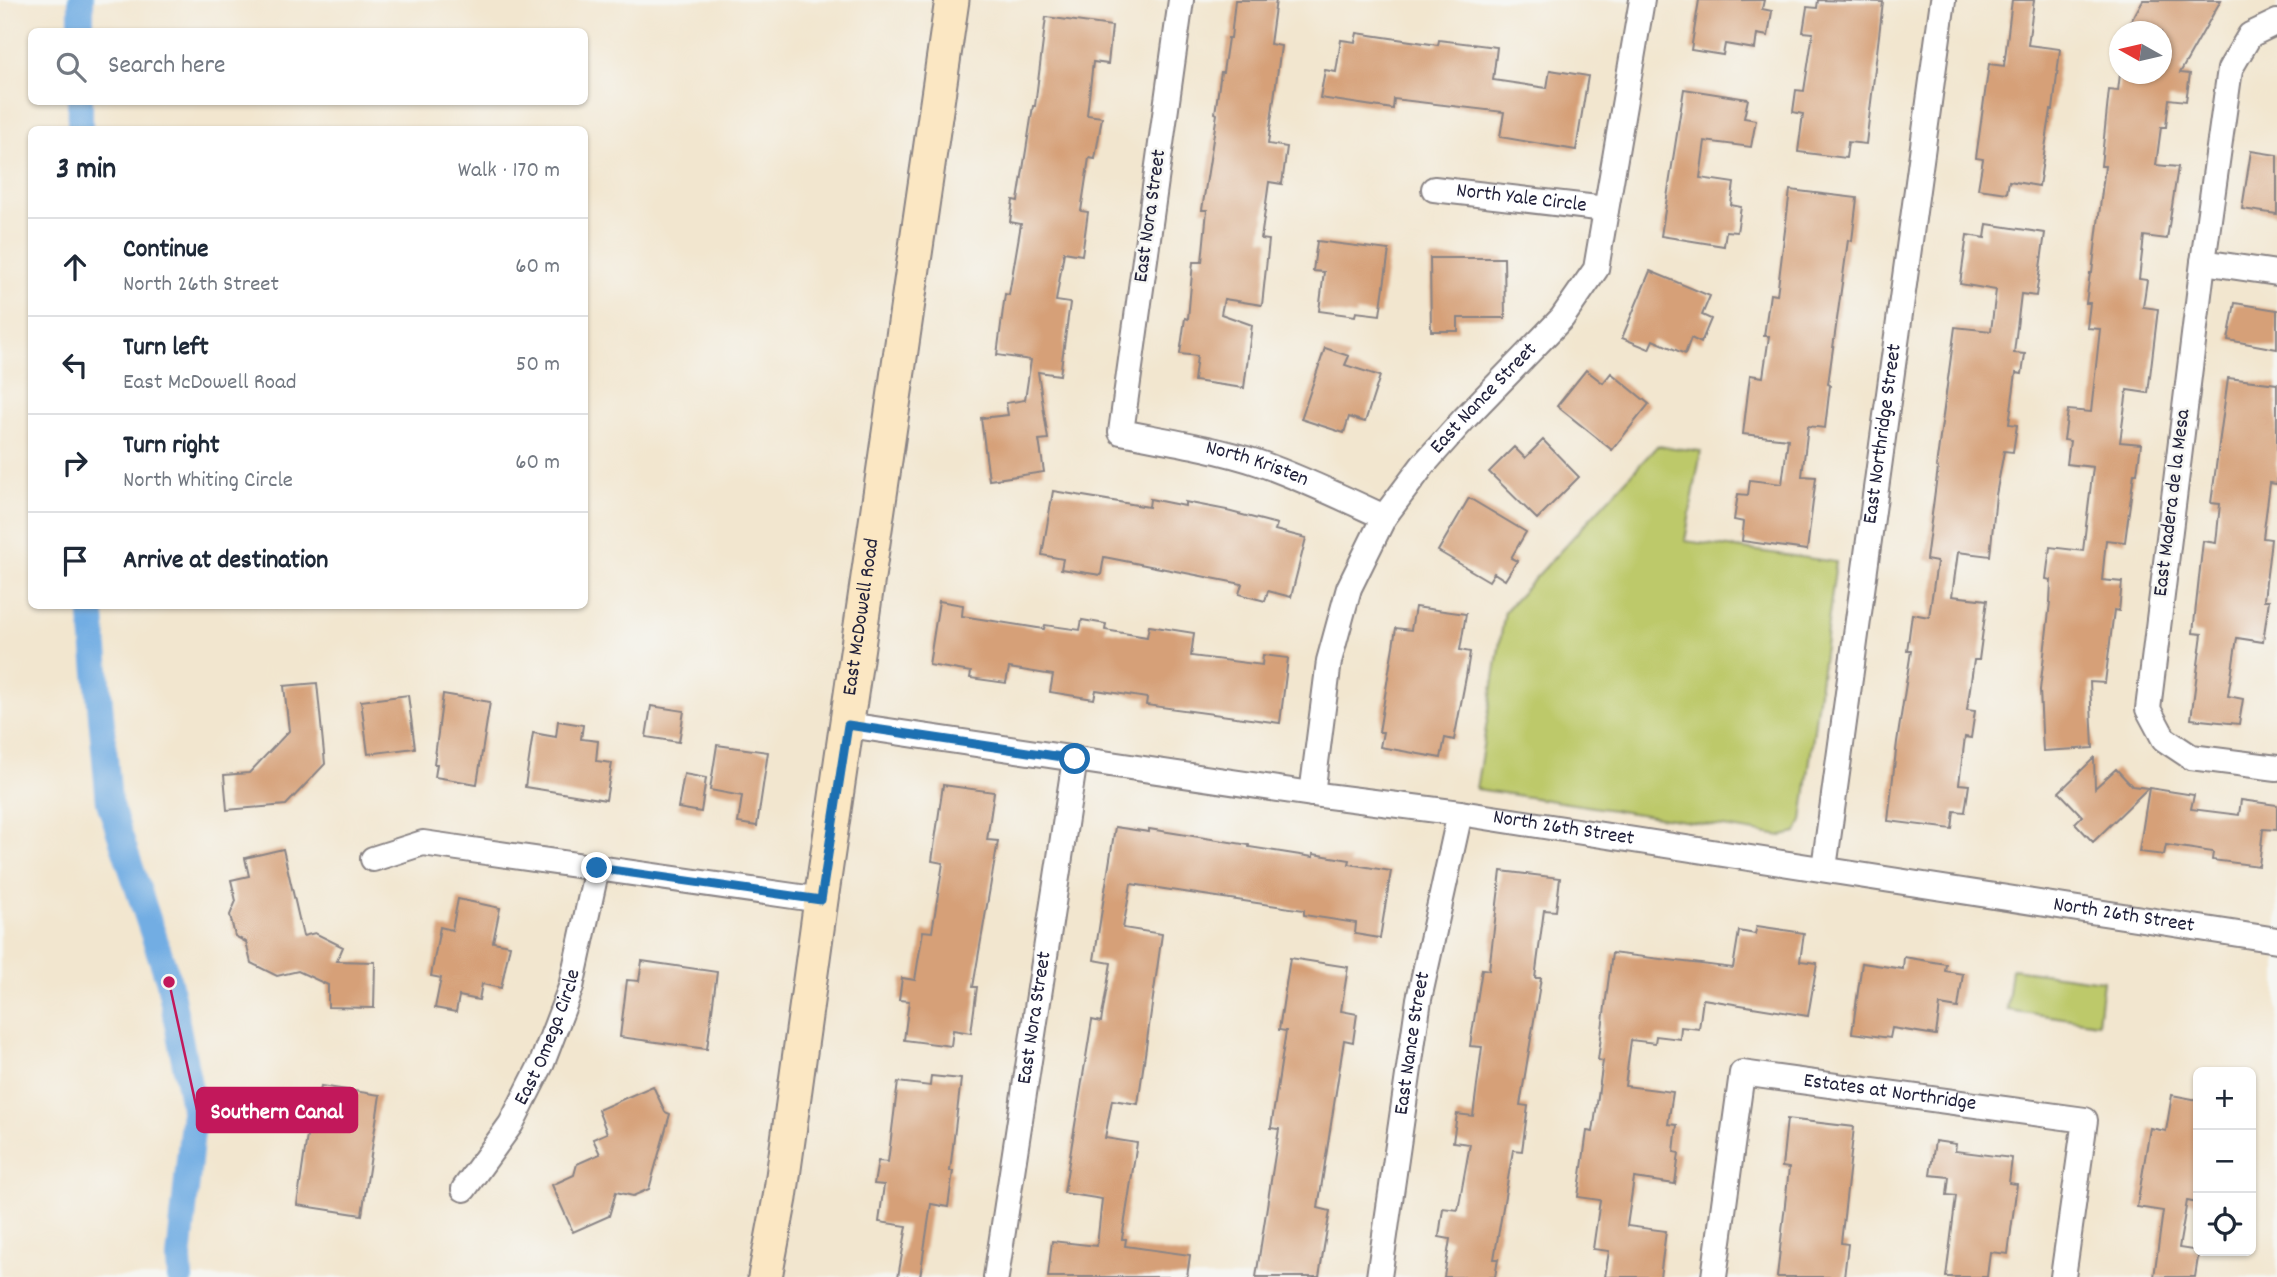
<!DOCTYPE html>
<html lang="en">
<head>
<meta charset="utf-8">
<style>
  body { margin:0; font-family:Dekko,sans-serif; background:#f2f2f3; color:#1f2937 }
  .controls { position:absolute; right:21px; bottom:21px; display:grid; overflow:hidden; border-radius:10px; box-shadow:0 2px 5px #0004 }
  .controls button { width:63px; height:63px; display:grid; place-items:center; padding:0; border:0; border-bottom:2px solid #e0e1e3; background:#fff; color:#1f2937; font:35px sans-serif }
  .compass { position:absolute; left:2109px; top:21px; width:63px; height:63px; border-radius:50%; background:#fff; box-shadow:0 2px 5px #0004; rotate:278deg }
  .stop { position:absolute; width:21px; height:21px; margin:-16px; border:5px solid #1f6fb2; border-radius:50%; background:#fff }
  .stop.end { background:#1f6fb2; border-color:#fff; box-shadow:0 2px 7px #0008 }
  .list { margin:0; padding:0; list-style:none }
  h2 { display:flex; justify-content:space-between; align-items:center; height:91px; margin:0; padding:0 28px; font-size:30px }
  h2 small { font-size:23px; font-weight:400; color:#747a83 }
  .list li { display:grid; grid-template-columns:46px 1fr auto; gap:21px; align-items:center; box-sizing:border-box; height:98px; padding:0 28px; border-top:2px solid #e0e1e3 }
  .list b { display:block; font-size:26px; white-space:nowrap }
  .list p { margin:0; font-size:23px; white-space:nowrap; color:#747a83 }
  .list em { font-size:23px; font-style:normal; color:#747a83 }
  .icon { flex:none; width:38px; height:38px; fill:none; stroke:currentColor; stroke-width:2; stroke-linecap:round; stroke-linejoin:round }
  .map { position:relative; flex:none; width:2277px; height:1277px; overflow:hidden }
  .search { position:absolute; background:#fff; box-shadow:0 2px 5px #0004; left:28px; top:28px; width:560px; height:77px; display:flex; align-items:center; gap:18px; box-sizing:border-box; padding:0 24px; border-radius:10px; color:#747a83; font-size:26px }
  .panel { position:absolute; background:#fff; box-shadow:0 2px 5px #0004; left:28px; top:126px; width:560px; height:483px; border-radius:10px }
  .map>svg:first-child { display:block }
</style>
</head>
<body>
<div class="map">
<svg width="2277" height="1277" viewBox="0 0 2277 1277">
  <rect width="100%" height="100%" fill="#f6f6f2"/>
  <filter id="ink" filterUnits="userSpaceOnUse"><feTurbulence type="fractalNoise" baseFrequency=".0143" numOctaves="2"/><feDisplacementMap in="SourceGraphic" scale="14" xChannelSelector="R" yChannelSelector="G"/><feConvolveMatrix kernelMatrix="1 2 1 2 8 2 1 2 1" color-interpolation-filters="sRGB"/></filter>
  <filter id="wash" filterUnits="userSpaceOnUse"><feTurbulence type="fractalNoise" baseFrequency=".00686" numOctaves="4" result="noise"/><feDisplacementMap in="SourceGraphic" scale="28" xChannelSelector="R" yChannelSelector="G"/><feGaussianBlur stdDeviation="1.57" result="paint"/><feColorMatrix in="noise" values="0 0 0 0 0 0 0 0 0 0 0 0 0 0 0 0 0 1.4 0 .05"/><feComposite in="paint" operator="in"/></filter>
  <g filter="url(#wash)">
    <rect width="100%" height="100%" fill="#f2e6cf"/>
    <!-- green -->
    <path fill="#bdc96b" stroke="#707653" stroke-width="2" d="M1657,446L1701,451L1685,541L1836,562L1802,821L1796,833L1782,836L1476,789L1505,611Z
      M2012,969L2103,981L2098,1023L2007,1010Z"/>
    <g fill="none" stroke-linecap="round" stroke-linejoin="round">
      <!-- canal -->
      <path stroke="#72ade3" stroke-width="26" d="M81,32V0
        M80,130V102
        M91,606L109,802L169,982L194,1111L179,1259L180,1277"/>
    </g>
    <g id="blocks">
      <!-- building -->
      <path fill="#d6a078" d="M1235,0H1276L1270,44L1281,46L1268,144L1287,147L1282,184L1269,182L1261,239L1269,240L1262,305L1224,299L1221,314L1252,325L1244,388L1194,381L1197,356L1180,354L1185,318L1188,319L1193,262H1202L1207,210H1202L1217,114L1215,113L1221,72H1223L1228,38H1231Z
        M1699,0H1764L1762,9L1772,11L1768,36L1757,34L1755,49L1725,44L1723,55L1691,50Z
        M1818,0L1883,2L1866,144L1848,142L1846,158L1798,152L1803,114L1793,112L1796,90L1804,91L1813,33L1803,32L1807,7L1817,8Z
        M2012,0H2034L2028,45L2060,49L2053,110H2051L2039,186L2009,181L2007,193L1978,189L1983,159L1976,158L1989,64L2004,66Z
        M2143,0H2221L2180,73L2190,74L2186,101L2169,99L2166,127H2161L2156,165L2178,167L2167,239L2144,236L2139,279L2147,280L2143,307L2158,309L2148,393L2127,390L2120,442L2141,444L2137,473H2134L2125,542L2106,540L2102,580L2122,582L2119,611L2114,610L2105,683L2090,682L2093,748L2043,751L2040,690L2050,602L2051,580L2046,579L2050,547L2083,551L2093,467L2067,464L2070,441L2064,440L2068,410L2091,412L2100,329L2087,328L2090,303H2086L2090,273H2092L2105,166H2101L2109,90L2118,91L2120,74H2161V32H2125Z
        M1046,17L1112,26L1108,64L1093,62L1087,115L1102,117L1095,159L1089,158L1081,211L1088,212L1082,255L1064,252L1056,301L1070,303L1060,375L1038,372L1048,439L1039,440L1044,472L989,480L981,418L1008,415L1006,403L1025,400L1031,360L997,355L1005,294L1009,295L1021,224L1010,222L1013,200L1018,201L1033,106H1035Z
        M1357,33L1438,45L1439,40L1497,47L1493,80L1547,88L1550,70L1588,76L1576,150L1500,137L1504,112L1394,99L1393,109L1320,98L1325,70L1336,72L1341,40L1355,42Z
        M1684,89L1748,99L1744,118L1756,120L1751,147L1705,141L1700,178L1734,183L1731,205L1741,207L1737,232L1726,231L1724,246L1661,236Z
        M2251,151L2277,155V214L2242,209Z
        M1790,190L1857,198L1852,241L1848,240L1828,384L1830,385L1825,428L1808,426L1802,476L1816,477L1807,550L1742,541L1744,522L1734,520L1738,494L1748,495L1750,480L1782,484L1788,439L1743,434L1750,375L1763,377L1769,336H1764L1770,294L1777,295Z
        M1987,224L2045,233L2036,296L2021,294L2014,353L2025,354L2022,374L2016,373L2009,424L2017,425L2013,452L2004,451L1996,495L1990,556L1958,552L1952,596L1987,600L1979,660H1974L1967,710L1975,711L1971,738L1965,737L1959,784L1969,785L1965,812L1954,811L1952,829L1888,821L1897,742L1911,651H1907L1912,614L1929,617L1937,562L1926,560L1938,468L1936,467L1955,327L1991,331L1996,290L1960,284L1967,235L1985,238Z
        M1317,241L1389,250L1380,315L1356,312L1355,316L1319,311L1324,272L1313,271Z
        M1430,258H1504L1505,318H1458V331H1431Z
        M1650,271L1710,296L1702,315L1711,319L1701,343L1691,338L1685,354L1653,340L1649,349L1622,338Z
        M2235,303L2277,310V349L2228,340Z
        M1325,348L1349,356L1345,365L1380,376L1365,422L1349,417L1344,433L1301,419Z
        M1586,370L1603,383L1611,373L1649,404L1612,450L1557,406Z
        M2228,378L2277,384V484L2270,483L2263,538L2271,539L2264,600H2269L2263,642L2237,638L2228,696L2243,699L2239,724L2191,719L2202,634L2193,633L2203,541L2216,543L2220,504L2211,503Z
        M1543,440L1579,477L1537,519L1489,472L1514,447L1525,458Z
        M1053,491L1149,507L1150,499L1185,506V502L1227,510V511L1277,524L1275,530L1306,538L1291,597L1268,591L1265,601L1239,594L1242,584L1104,557L1101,575L1061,569L1063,559L1042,555Z
        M1469,498L1526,532L1511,558L1517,561L1505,580L1494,573L1489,581L1438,551Z
        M939,601L963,605L962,616L1044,629L1045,625L1080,630L1082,620L1106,624L1105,630L1147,637L1149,626L1194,633L1191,656L1262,665L1263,655L1288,658L1280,723L1146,705L1147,698L1096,690L1094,699L1050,692L1053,675L1009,668L1006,683L970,678L971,672L929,665Z
        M1415,607L1466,614L1460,650L1470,652L1466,677L1454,740L1445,738L1441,758L1380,747L1383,732H1379L1396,628L1411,630Z
        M317,683L325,764L286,805L227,810L224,775L249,773L289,731L284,686Z
        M443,694L490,702L477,784L435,777L437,764H434Z
        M408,695L415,748L368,754L361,701Z
        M651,706L684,711L679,742L646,737Z
        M558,721L583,725L581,739L598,741L596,761L612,763L606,800L525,787L533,733L556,737Z
        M717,745L768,752L757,826L738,823L742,796L710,790Z
        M2094,758L2095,788L2116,769L2132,786L2148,788L2093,842L2075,823L2082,816L2059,792Z
        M684,774L706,778L701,812L678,808Z
        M943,785L994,792L987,840L998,841L973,987H977L971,1033L953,1030L951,1046L904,1040L909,1001L899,1000L902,978L915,980L923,931L932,932L943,863L932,861Z
        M2149,788L2194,795L2191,809L2239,815L2241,800L2277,805V830L2263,829L2259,866L2212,860L2213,852L2166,845L2164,855L2139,852Z
        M1115,827L1149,832V829L1249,845V847L1313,857V854L1350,860L1349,864L1391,871L1380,938L1355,934L1356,923L1304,915V910L1131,884L1123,928L1162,934L1138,1104L1112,1100L1105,1138L1137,1143L1122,1239H1126L1125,1246L1190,1255L1187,1277H1048L1052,1241L1097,1246L1102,1199L1064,1193L1092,1020L1101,1022L1111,963L1094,960Z
        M283,849L303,936L315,933L343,947L337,961L375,962L374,1008L328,1007V985L298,971L277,976L251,963L246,942L235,936L230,915L236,901L231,880L249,876L245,858Z
        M1501,871L1560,878L1556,911L1544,910L1535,978H1541L1520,1105L1528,1106L1522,1151L1513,1150L1494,1259H1498L1495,1277H1444L1450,1239L1439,1237L1443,1208L1458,1210L1470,1144L1453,1142L1457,1114L1473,1116L1482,1047L1470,1046L1482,969L1489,970Z
        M458,899L500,908L493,942L510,945L501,988L482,984L479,1000L459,996L456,1012L435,1008L441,978L431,976L440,927L452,930Z
        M1757,926L1804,933L1800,961L1817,963L1808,1016L1703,999L1699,1029L1681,1027L1680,1039L1656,1036L1655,1043L1631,1040L1625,1086L1673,1092L1668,1124L1677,1125L1674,1152L1679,1153L1675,1184L1634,1178L1627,1226L1666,1231L1660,1277H1605L1609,1251L1593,1249L1600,1200L1578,1197L1587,1131L1593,1132L1603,1061L1598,1060L1612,953L1733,968L1739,931L1755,934Z
        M1904,957L1946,964L1945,971L1963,974L1958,1008L1940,1005L1936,1035L1892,1028L1890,1038L1852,1033L1862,963L1903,969Z
        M1290,958L1348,967L1341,1011L1357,1014L1353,1042L1344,1040L1318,1208L1330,1211L1319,1277H1256L1279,1129L1271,1128L1286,1031L1279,1030Z
        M642,961L717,972L707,1049L620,1037L627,980L639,981Z
        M931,1076L961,1079L950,1171H953L948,1207L931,1204L920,1277H898L907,1226L879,1222L884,1185L874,1184L878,1161L888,1162L898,1082L930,1086Z
        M321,1086L380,1095L362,1215L297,1205L309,1122L315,1123Z
        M653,1086L665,1112L670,1114L649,1189L633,1196L616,1192L609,1216L573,1232L552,1185L574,1175L577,1164L600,1154L593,1139L607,1133L598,1110Z
        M2172,1095L2198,1100V1203L2187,1201L2179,1248L2199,1251L2195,1277H2154L2163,1211L2137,1207L2150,1128L2166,1131Z
        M1787,1119L1854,1127L1841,1243L1848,1244L1844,1277H1777L1789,1168L1782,1167Z
        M1935,1141L1956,1144L1955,1151L2012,1158L2009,1183L2017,1184L2008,1254L1990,1252L1987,1277H1946L1956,1196L1947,1195L1949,1177L1930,1175Z"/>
    </g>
  </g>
  <g filter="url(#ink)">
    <use href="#blocks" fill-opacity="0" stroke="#8a8485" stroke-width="2"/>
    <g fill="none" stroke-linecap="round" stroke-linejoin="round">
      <defs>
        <g id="street">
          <path id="s1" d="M1181,0L1121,432C1167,441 1214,448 1259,463C1302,478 1343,498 1384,517"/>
          <path d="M2277,22L2250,35L2230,69L2203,262L2148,709L2164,739L2191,757L2277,768"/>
          <path id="s2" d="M1434,189L1606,209"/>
          <path d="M2203,262L2277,273"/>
          <path id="s3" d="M848,725L1312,794L1460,813L2277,940"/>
          <path id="s4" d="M1312,794L1329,661L1349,588L1384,517L1423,465L1464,419L1562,318L1596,269L1642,0"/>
          <path d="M373,859L423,843L821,900"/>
          <path id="s5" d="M1824,868L1943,0"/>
          <path id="s6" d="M464,1189L511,1124L542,1063L571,987L597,868"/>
          <path id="s7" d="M996,1277L1075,759"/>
          <path id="s8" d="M1379,1277L1419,999L1460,813"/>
          <path id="s9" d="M1714,1277L1742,1073L2085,1120L2063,1277"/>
        </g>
        <g id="secondary">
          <path id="s10" d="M765,1277L780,1198L821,900L952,0"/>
        </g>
      </defs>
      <!-- street casing -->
      <use href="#street" stroke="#8a8485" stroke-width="28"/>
      <!-- secondary casing -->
      <use href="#secondary" stroke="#8a8485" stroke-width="37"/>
      <!-- street -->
      <use href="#street" stroke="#fff" stroke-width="24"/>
      <!-- secondary -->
      <use href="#secondary" stroke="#fbe7c3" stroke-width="33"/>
    </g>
  </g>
  <g fill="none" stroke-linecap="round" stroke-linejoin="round" filter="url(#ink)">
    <!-- route -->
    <path stroke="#1f6fb2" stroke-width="9" d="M597,868L821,900L848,725L1075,759"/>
  </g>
  <g text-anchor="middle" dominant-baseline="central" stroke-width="5" stroke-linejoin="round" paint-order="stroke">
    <!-- street labels -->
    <g font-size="21" fill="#22223b" stroke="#f6f6f2">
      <text stroke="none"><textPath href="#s2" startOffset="88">North Yale Circle</textPath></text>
      <text transform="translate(1151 216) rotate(-82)">East Nora Street</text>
      <text stroke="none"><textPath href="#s4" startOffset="444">East Nance Street</textPath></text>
      <text stroke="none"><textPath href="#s5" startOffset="438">East Northridge Street</textPath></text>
      <text stroke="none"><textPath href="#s1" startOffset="576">North Kristen</textPath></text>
      <text transform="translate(2173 503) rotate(-83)">East Madera de la Mesa</text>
      <text stroke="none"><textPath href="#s10" startOffset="667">East McDowell Road</textPath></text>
      <text stroke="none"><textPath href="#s3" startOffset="723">North 26th Street</textPath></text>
      <text stroke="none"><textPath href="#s3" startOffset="1290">North 26th Street</textPath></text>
      <text stroke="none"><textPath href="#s7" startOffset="262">East Nora Street</textPath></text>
      <text stroke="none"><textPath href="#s6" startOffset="175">East Omega Circle</textPath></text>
      <text stroke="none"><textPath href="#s8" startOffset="236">East Nance Street</textPath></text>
      <text stroke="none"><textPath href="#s9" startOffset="355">Estates at Northridge</textPath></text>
    </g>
  </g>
  <!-- callouts -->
  <path fill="none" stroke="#c2185b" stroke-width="2.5" d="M169 982L197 1110"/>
  <circle fill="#c2185b" stroke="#f6f6f2" stroke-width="2.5" cx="169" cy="982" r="7"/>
  <rect fill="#c2185b" stroke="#c2185b" stroke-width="2.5" x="197" y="1088" width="160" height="44" rx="7"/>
  <g font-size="23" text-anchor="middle" font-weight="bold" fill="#fff">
    <text x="277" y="1118">Southern Canal</text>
  </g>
</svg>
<div class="controls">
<button>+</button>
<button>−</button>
<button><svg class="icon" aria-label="locate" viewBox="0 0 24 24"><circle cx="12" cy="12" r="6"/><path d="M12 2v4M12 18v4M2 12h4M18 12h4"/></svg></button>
</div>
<svg class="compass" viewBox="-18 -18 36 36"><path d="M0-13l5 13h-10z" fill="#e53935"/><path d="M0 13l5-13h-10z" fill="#747a83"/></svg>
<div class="stop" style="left:1075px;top:759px"></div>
<div class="stop end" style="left:597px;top:868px"></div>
<div class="search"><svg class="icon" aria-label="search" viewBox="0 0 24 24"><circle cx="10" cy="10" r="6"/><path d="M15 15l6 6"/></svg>Search here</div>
<section class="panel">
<h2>3 min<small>Walk · 170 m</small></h2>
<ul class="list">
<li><svg class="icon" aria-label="ahead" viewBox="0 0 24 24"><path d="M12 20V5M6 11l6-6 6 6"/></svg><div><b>Continue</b><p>North 26th Street</p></div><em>60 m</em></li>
<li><svg class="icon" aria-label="left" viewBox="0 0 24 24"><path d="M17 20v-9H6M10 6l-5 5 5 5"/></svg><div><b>Turn left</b><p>East McDowell Road</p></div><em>50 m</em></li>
<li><svg class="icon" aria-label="right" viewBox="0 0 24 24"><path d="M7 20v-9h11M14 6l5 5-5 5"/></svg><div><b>Turn right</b><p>North Whiting Circle</p></div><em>60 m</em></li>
<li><svg class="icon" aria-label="arrive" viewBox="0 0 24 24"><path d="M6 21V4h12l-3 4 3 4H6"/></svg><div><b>Arrive at destination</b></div></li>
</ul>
</section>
</div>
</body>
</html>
